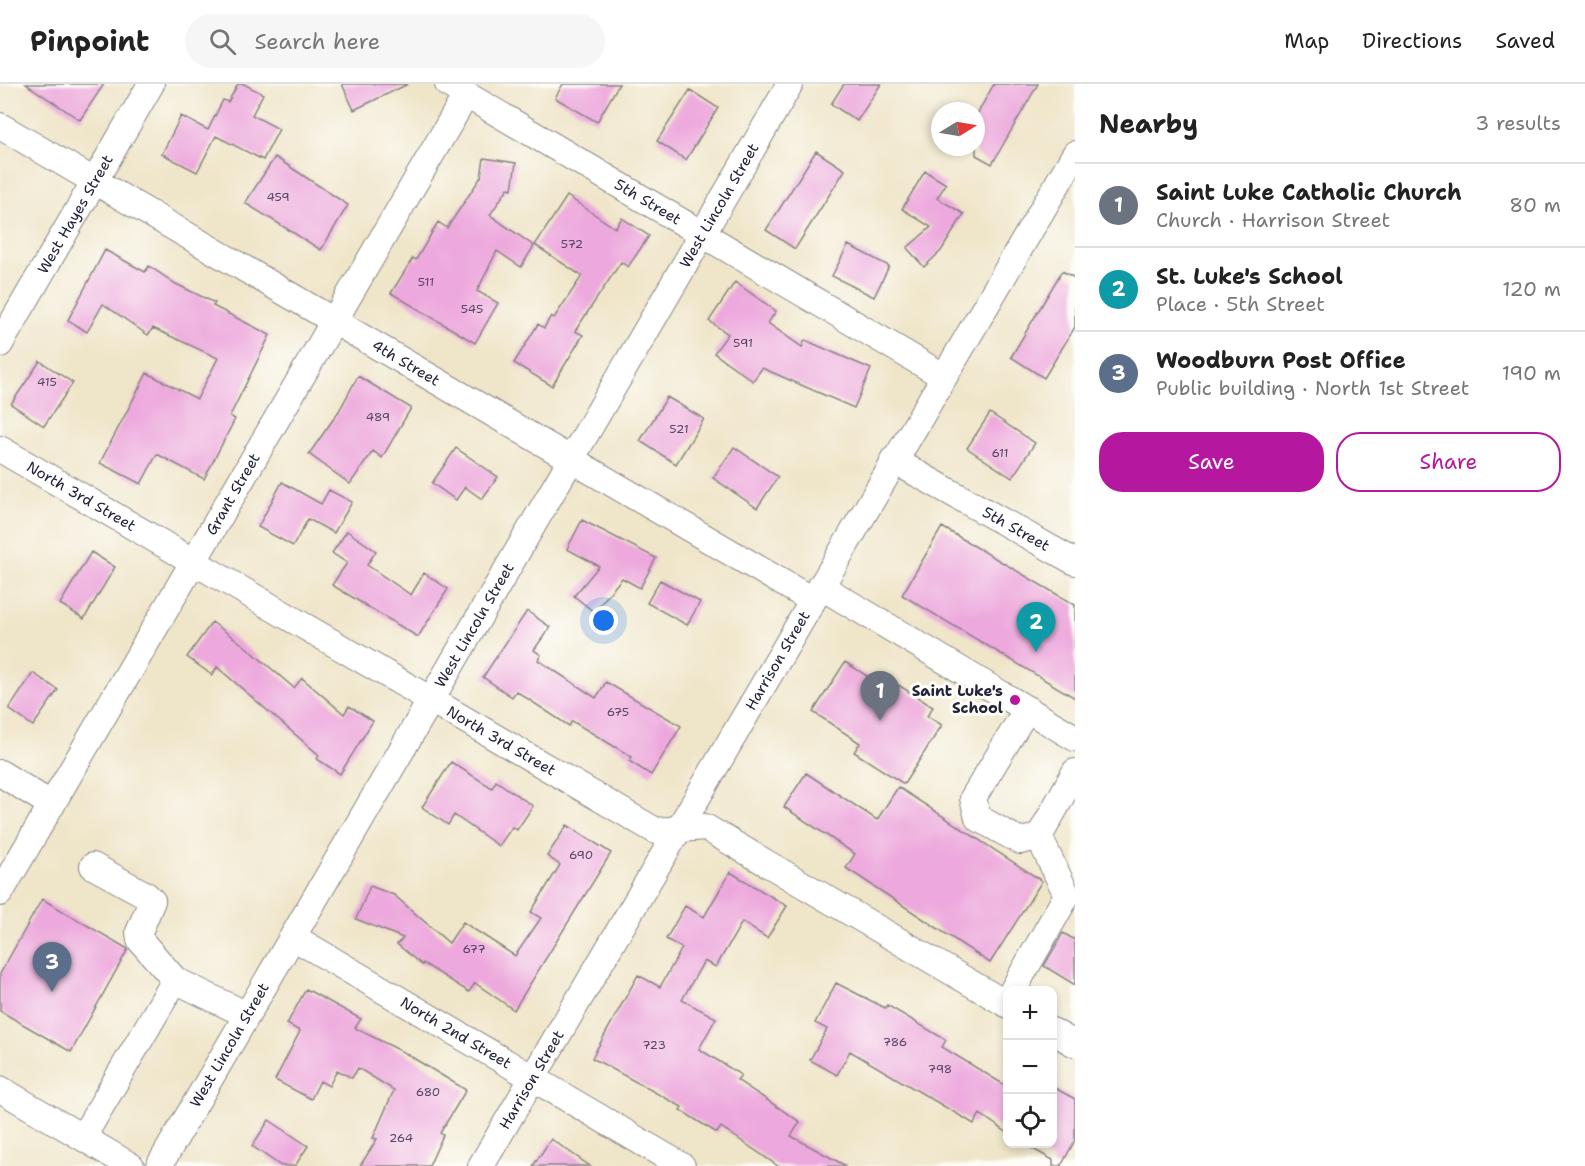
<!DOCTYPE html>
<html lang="en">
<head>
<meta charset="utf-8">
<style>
  body { margin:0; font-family:"Shantell Sans",sans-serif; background:#f6f6f6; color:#222 }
  .controls { position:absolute; right:18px; bottom:18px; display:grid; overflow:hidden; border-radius:12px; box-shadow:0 3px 9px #0003 }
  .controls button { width:54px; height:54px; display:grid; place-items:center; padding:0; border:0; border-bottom:2px solid #e0e0e0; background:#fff; color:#222; font:30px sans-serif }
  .compass { position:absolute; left:931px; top:18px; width:54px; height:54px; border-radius:50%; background:#fff; box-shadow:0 3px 9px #0003; rotate:79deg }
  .you { position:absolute; left:604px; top:537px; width:21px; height:21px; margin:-15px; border:4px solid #fff; border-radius:50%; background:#1a73e8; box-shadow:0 0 0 9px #1a73e833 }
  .badge { display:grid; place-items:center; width:39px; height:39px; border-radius:50%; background:#b5179e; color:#fff; font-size:20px; font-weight:700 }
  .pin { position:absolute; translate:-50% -50px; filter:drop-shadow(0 2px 3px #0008) }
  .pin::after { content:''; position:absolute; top:32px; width:21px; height:18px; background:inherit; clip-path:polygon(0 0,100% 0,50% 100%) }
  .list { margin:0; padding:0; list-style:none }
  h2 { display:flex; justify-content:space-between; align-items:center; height:78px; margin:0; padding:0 24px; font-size:26px }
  h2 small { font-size:20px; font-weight:400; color:#767676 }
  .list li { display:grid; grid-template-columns:39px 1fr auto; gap:18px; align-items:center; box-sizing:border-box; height:84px; padding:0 24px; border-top:2px solid #e0e0e0 }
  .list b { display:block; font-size:22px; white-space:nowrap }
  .list p { margin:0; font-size:20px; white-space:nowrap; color:#767676 }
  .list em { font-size:20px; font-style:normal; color:#767676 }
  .actions { display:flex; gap:12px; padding:18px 24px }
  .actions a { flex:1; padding:14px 0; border:2px solid #b5179e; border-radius:24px; text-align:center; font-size:21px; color:#b5179e }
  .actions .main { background:#b5179e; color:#fff }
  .icon { flex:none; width:33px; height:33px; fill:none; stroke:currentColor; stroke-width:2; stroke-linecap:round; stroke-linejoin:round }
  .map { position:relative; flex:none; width:1075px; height:1082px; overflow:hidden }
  header { display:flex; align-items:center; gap:36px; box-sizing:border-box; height:84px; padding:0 30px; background:#fff; border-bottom:2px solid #e0e0e0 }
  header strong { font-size:28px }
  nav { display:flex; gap:33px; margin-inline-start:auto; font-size:21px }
  .search { width:420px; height:54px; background:#f6f6f6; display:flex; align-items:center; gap:15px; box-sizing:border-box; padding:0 21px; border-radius:33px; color:#767676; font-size:22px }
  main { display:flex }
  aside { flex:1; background:#fff }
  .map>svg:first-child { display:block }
</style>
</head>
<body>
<header>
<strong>Pinpoint</strong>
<div class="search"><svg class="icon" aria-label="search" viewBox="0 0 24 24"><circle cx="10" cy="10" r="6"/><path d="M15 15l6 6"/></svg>Search here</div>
<nav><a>Map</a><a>Directions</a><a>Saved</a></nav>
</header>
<main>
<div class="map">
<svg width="1075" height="1082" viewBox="0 0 1075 1082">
  <rect width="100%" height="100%" fill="#fdfcf7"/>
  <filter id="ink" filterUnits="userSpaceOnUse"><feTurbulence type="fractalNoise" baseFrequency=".0167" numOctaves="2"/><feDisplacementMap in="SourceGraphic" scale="12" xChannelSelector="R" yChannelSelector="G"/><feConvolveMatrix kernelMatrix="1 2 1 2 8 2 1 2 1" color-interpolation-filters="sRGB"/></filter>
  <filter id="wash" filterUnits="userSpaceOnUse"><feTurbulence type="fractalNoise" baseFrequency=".008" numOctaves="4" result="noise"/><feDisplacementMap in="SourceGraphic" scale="24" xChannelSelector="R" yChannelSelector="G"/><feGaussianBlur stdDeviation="1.35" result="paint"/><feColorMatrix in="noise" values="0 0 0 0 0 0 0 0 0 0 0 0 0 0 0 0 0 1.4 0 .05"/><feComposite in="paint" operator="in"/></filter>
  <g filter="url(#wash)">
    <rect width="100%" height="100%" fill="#efe5c9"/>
    <g id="blocks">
      <!-- building -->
      <path fill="#eda9dd" d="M26,0H104L80,36Z
        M238,0H244L263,10L252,31L279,45L263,76L216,52L197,88L162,70L181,32L208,46L223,16L228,18Z
        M342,0H408L354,26Z
        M563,0H619L597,38L555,14Z
        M844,0H881L857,37L831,20Z
        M994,0H1038L992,80L976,71V32Z
        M690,6L718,24L686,76L657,57Z
        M816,67L845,86L795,165L766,146Z
        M275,73L348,121L321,166L245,119Z
        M484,74L516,79L512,105L508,104L490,131L534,162L521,183L497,167L477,207L498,219L475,259L391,209L413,174L416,176L438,138L447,144L481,93Z
        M925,87L946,100L937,114L964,130L941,167L924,183L907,164L931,143L902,125Z
        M567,112L615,144L622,134L649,152L628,183L621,178L575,247L583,251L552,302L514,279L538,240L544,244L551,232L554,234L582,192L535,161Z
        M848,161L889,182L874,213L832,192Z
        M105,166L145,188L149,182L176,200L215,219L213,222L270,251L230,332L235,335L204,395L157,370L141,400L100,379L147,289L197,315L218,274L153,244L148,251L103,220L87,248L68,236Z
        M1062,187L1075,194V243L1044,294L1011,273Z
        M735,198L776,227L768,239L802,263L805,256L871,285L854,324L762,284L753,297L714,269L728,250L709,237Z
        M40,277L73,299L44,342L11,320Z
        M358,292L411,324L382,374L373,367L350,400L309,370L339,327Z
        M667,313L704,335L676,380L640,357Z
        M990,329L1035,359L1012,394L967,364Z
        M734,363L778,393L757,424L713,394Z
        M456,364L498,393L482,415L465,403L456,416L432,399Z
        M282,398L321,420L329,406L352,418L334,449L308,435L293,462L258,443Z
        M582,436L656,474L640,504L622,494L594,528L574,512L599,482L567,465Z
        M942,443L1075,521V614L902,511Z
        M347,447L376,467L367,481L411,511L424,489L448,505L418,553L332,501L347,479L332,469Z
        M91,468L115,483L84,535L60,520Z
        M660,496L700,518L687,541L647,519Z
        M527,527L550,543L534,566L541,571L538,576L596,614L606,598L681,642L651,691L629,677L632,673L572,637L569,642L516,607L512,613L483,593Z
        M212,538L245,562L294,604L302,594L344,630L349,622L373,637L340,690L317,675L319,671L217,583L212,591L187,573Z
        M845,578L892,608L897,600L933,623L927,632L942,641L904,700L854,668L860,659L813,628Z
        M33,589L58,606L33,642L9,625Z
        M451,678L492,704L496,697L533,722L517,746L512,743L499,762L454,731L448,741L422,723Z
        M806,689L877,736L898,703L1042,797L990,879L846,784L855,770L784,723Z
        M567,741L611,769L514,926L475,899L469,908L423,879L422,881L397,860L403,854L356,835L370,802L394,811L449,859L463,838L515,872L541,834L531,828L560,781L547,772Z
        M730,788L787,822L767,854L742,838L716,883L704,877L682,916L716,934L699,965L741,991L737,996L800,1038L791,1052L846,1082H778L721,1043L717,1049L680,1026L682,1023L592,974L638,891L660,903L682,864L666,855L685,822L704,833Z
        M42,815L128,865L71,968L0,927V890Z
        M1063,849L1075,856V901L1044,882Z
        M836,899L885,924L887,921L946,956L942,963L1008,1003V1049L980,1030L974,1040L850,967L837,991L810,976L827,945L815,939Z
        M306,905L361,935L355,944L405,969L466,1006L440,1049L443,1051L429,1082H360L377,1055L373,1054L394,1006L358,984L352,994L337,986L329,1002L320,997L311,1015L275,996L300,947L287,940Z
        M1053,1003L1075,1015V1056L1061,1082H1053V1076L1022,1059H1053Z
        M269,1036L308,1062L295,1082H281L252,1062Z
        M551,1055L590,1082H533Z"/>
    </g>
  </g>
  <g filter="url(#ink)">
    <use href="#blocks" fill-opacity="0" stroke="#888482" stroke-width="1.5"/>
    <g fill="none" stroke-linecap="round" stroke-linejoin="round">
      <defs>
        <g id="minor">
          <path id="s1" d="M448,0L943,292"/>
          <path id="s2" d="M0,42L812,516"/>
          <path id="s3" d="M0,260L151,0"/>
          <path id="s4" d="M0,365L656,747L705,743L1008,921"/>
          <path id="s5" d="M893,376L1075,478"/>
          <path d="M820,502L1075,654"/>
          <path d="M1027,625L973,714L978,734L1020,757L1039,753L1075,688"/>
          <path d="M0,689L52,721"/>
          <path d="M93,782L146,811L152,817L139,848L140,856L175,896L247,931"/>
          <path id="s6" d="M0,809L466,11"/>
          <path id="s7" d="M293,853L682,1082"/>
          <path d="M1013,906L1067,811L1039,753"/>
          <path d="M1052,947L1075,960"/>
          <path d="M0,1005L131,1082"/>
          <path d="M83,1053L175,896"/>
          <path id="s8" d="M159,1082L790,0"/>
          <path id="s9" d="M481,1082L1075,70"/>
        </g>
      </defs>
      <!-- minor casing -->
      <use href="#minor" stroke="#888482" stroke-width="28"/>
      <!-- minor -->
      <use href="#minor" stroke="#fff" stroke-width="26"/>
    </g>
  </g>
  <!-- markers -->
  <circle fill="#b5179e" stroke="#fdfcf7" stroke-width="2" cx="1015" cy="616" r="6"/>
  <g text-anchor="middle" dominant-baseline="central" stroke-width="6" stroke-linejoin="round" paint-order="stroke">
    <!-- number labels -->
    <g font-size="12" fill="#554464">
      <text x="278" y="113">459</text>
      <text x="572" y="160">572</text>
      <text x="426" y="198">511</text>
      <text x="472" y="225">545</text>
      <text x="743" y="259">591</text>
      <text x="47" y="298">415</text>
      <text x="378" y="333">489</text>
      <text x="679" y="345">521</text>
      <text x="1000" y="369">611</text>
      <text x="618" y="628">675</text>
      <text x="581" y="771">690</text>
      <text x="474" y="865">677</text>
      <text x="895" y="958">786</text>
      <text x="654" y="961">723</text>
      <text x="940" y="985">798</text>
      <text x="428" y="1008">680</text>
      <text x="401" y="1054">264</text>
    </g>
    <!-- street labels -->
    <g font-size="15" fill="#22223b" stroke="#fdfcf7">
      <text stroke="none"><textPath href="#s1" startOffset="232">5th Street</textPath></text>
      <text stroke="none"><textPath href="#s8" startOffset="1112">West Lincoln Street</textPath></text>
      <text stroke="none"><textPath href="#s3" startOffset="150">West Hayes Street</textPath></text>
      <text stroke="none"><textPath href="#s2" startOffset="470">4th Street</textPath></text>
      <text stroke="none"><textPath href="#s6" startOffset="462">Grant Street</textPath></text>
      <text stroke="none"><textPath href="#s4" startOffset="94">North 3rd Street</textPath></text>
      <text stroke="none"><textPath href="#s5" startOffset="141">5th Street</textPath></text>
      <text stroke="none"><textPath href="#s8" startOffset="626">West Lincoln Street</textPath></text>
      <text stroke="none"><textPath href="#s9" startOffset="586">Harrison Street</textPath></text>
      <text stroke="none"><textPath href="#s4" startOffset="580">North 3rd Street</textPath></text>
      <text stroke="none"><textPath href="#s7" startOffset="189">North 2nd Street</textPath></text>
      <text stroke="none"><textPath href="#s8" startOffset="140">West Lincoln Street</textPath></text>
      <text stroke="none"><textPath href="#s9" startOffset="100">Harrison Street</textPath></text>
    </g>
    <!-- poi labels -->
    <g font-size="15" font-weight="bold" fill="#22223b" stroke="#fdfcf7" text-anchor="end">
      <text x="1003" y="607">Saint Luke's<tspan x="1003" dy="17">School</tspan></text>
    </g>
  </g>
</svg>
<div class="controls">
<button>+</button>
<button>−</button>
<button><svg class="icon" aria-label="locate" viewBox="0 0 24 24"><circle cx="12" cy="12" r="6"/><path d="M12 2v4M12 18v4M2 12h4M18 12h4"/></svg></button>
</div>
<svg class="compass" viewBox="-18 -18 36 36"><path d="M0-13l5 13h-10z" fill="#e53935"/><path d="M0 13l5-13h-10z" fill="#767676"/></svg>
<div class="you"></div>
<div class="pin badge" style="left:880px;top:637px;background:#6b7280">1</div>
<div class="pin badge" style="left:1036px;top:568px;background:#0f9aa8">2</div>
<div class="pin badge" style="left:52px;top:908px;background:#5c6f8a">3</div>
</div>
<aside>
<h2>Nearby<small>3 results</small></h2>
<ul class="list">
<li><span class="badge" style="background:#6b7280">1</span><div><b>Saint Luke Catholic Church</b><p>Church · Harrison Street</p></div><em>80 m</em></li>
<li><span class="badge" style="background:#0f9aa8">2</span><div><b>St. Luke's School</b><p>Place · 5th Street</p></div><em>120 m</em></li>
<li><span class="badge" style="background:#5c6f8a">3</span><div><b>Woodburn Post Office</b><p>Public building · North 1st Street</p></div><em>190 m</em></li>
</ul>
<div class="actions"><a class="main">Save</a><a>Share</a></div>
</aside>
</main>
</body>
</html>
